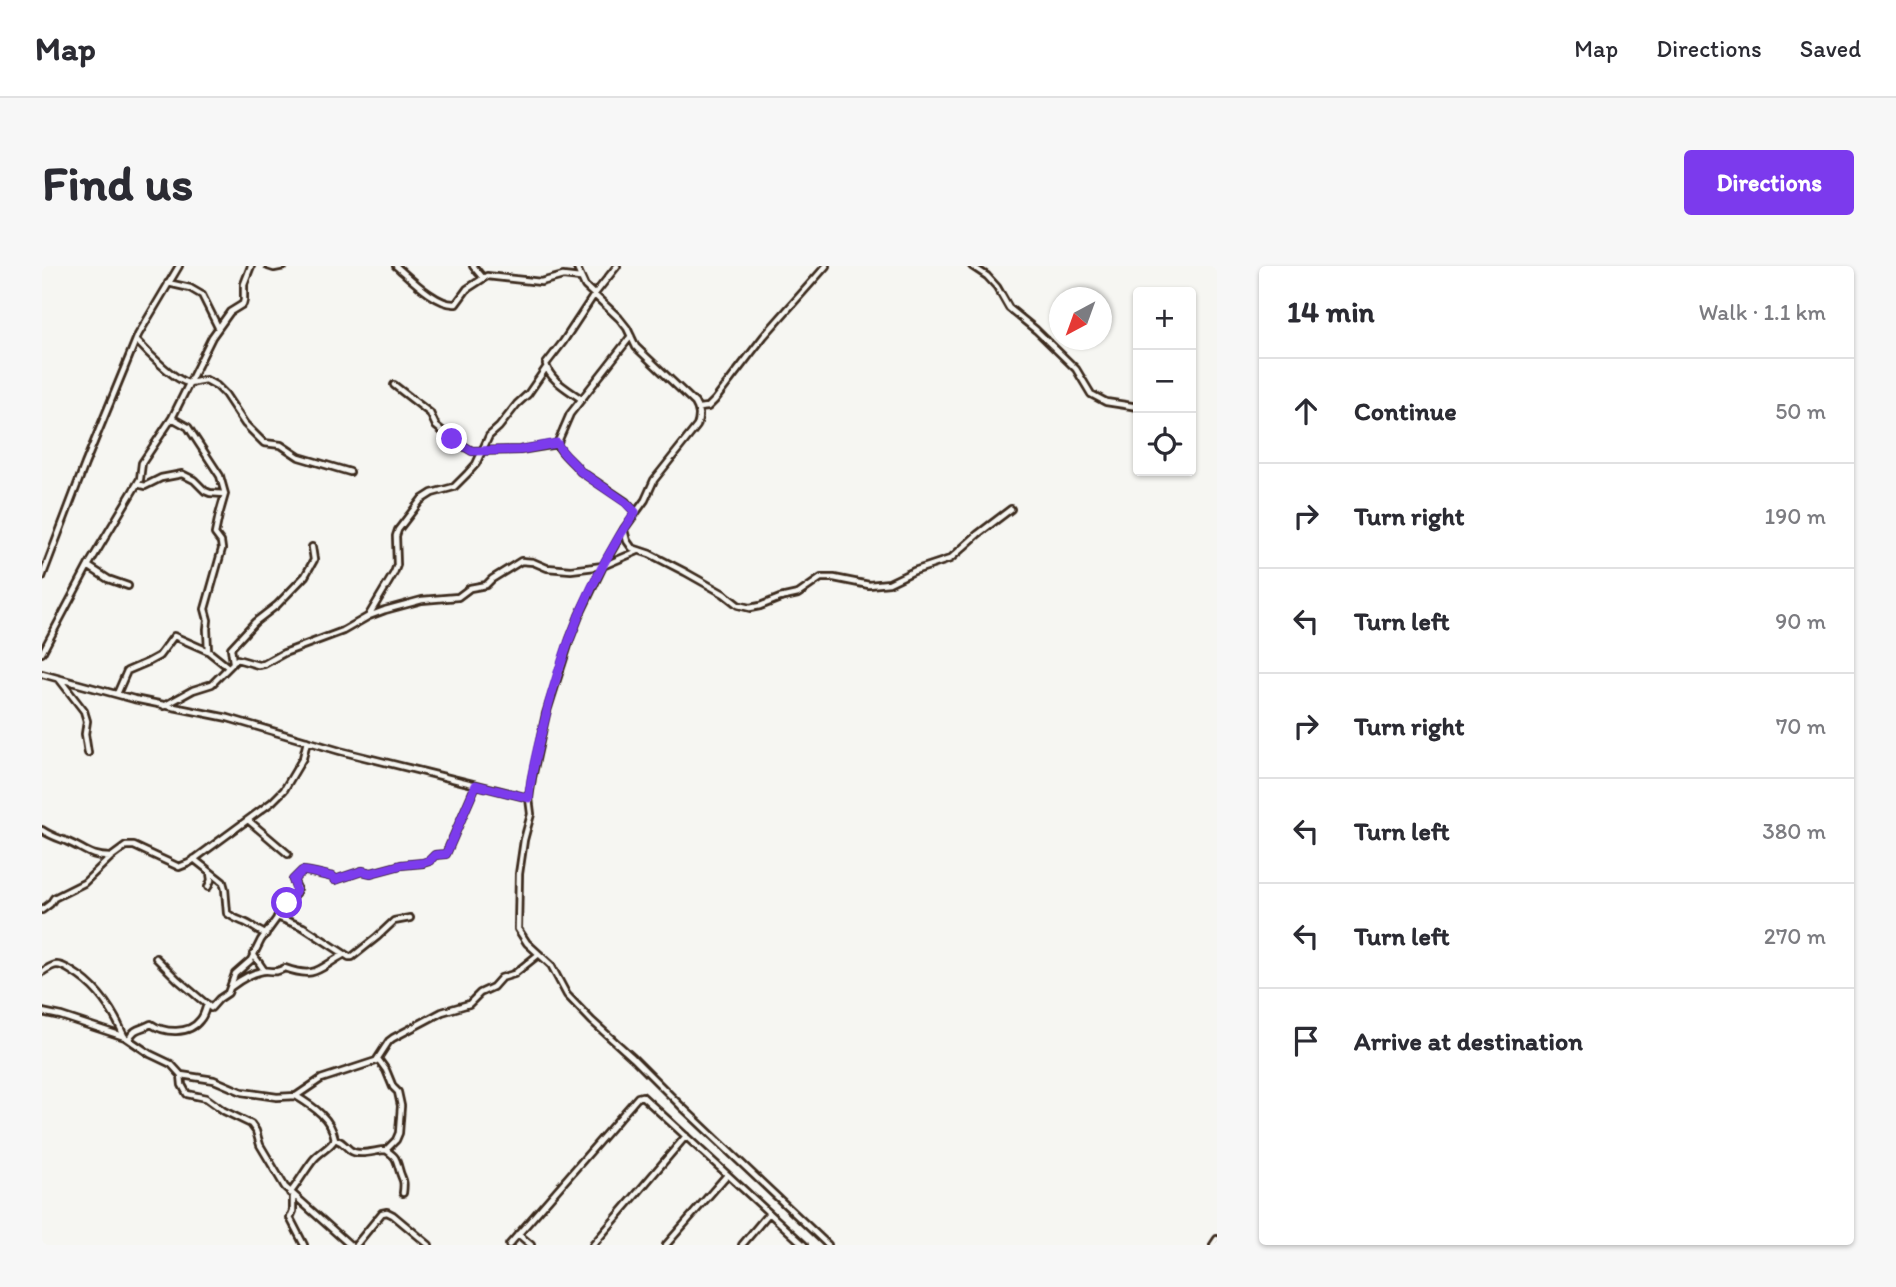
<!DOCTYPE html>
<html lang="en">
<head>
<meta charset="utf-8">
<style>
  body { margin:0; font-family:Itim,sans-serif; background:#f7f7f7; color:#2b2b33 }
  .controls { position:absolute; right:21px; top:21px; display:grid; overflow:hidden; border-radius:7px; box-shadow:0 2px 5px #0004 }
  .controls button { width:63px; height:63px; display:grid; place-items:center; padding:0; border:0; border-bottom:2px solid #e1e1e2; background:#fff; color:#2b2b33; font:35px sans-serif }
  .compass { position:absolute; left:1007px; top:21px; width:63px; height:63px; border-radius:50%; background:#fff; box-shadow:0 2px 5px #0004; rotate:221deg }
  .stop { position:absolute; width:21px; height:21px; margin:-16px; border:5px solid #7c3aed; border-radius:50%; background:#fff }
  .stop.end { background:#7c3aed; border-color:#fff; box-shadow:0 2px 7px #0008 }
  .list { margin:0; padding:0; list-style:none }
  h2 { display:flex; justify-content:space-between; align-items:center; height:91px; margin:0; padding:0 28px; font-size:30px }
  h2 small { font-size:23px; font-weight:400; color:#7c7c81 }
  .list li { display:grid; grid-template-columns:46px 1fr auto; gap:21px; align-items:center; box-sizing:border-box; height:105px; padding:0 28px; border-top:2px solid #e1e1e2 }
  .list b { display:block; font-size:26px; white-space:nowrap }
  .list em { font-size:23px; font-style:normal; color:#7c7c81 }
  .icon { flex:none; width:38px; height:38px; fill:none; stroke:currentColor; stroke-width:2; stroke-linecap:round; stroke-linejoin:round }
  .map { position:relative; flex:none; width:1175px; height:979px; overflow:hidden; border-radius:7px }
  header { display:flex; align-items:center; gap:42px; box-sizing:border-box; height:98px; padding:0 35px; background:#fff; border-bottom:2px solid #e1e1e2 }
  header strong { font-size:33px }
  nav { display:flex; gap:38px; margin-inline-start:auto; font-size:24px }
  .intro { display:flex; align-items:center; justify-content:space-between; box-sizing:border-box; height:168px; padding:0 42px }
  h1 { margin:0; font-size:49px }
  .button { padding:18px 32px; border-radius:7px; background:#7c3aed; color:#fff; font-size:24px; font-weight:700 }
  main { display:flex; gap:42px; padding:0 42px }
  aside { flex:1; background:#fff; border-radius:7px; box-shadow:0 2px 5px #0004 }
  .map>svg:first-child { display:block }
</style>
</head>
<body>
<header>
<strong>Map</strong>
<nav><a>Map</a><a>Directions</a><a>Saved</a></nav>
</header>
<div class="intro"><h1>Find us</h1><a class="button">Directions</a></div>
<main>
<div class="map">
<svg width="1175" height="979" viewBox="0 0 1175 979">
  <rect width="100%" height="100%" fill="#f6f6f2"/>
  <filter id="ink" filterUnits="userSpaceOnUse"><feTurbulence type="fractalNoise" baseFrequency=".0143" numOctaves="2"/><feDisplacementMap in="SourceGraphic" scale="14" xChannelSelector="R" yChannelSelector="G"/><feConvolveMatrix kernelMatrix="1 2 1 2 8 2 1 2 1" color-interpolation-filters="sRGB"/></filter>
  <g filter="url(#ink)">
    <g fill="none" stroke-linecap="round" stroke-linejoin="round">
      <defs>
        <path id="street" d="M226,0L232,2L242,0
          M354,0C368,12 395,40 414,38L425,23L445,10L499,16L521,10L538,12
          M431,0L441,12
          M534,0L543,20L577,52L585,62L594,81L653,137C658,145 658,151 655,160L612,214L603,234L582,263L561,300L537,350L528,373L504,448L490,512L487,532L489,548L482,574L477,608L476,663L485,677L509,699L525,729L550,755L591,792L639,840L786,979
          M930,0L945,10L955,21L967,42L994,64L1034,103L1049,128L1064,136L1096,141
          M126,17L148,22L160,29L176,61
          M589,70L528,148L515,178C520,189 531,195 538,205L584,236L593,246
          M94,74C104,85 133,115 147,117C151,117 159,114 164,114L175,120L183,128L203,158L222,177L239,179L257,191L308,206
          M352,119L388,147L394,160L410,173L430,185L478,184L515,178
          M539,133C527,124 507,114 504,98L521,76L552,29L575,0
          M656,142L666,141L673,134L722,70L784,0
          M130,152L146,161L178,210L183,228L177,249L173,268L179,276L180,283L163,343L166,354L165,363L166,385L186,401
          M95,218L103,220L119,212L140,208L152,214L163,225L168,227L183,228
          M582,264L585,275L590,282L608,288L643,306L682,328L696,339L708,342L718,340L738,332L756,328L779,312H792L827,319L847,317L872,305L908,293L936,268L969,243
          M46,300L66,313L86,320
          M0,311L43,198L96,69L137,0
          M327,349L352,307L355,299L354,270L356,264L379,234L390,227L412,221L425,208L434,198L447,170L457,161L475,138L486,128L504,102
          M0,387L46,300L98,213L100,197L130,152L170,71L188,46L201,38L202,34V18L209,0
          M191,396L189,382L213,356L235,339L263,310L272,294L270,281
          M0,408L92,433L186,452L298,485L487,532
          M18,414L42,445L45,455L43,468L46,487
          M75,428L85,405L106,396L117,390L132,370L166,385
          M122,440L151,424L170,418L195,393L216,399L222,398L242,387L301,365L327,350L343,344L380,334L416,331L428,322L444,319L450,313L479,295L491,296L505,302L529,304L561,300L596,285
          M206,554L246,588
          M0,564C9,570 16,572 26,576C43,583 48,591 68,591
          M152,593L181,616L183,623L185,647C191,652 195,653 202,656C210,659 215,665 224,668
          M166,621L169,614L168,607
          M0,644L8,638L12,632L42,617L69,591L84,580H92L137,601L147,597L230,536L242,524L261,492L265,475
          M235,651L261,661L307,691H310L335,671L352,655L368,652
          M211,688L222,704
          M114,692L136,714L169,742L177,733L186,727L193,708L209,694L219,674L254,626L255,622L251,614C252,613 259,606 260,605C264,604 285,610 291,611L293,614L320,605L329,607L359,599L381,597L387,595L393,589L404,588L434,519
          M0,706C5,703 10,699 15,699C21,699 26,703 31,706C56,721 71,744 82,770
          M189,721C198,714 209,707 221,705C232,704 231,708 243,702C274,713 276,703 301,689
          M0,746L19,750L83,771L108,788L129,798L139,809L172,814L200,826L235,831L254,830L279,813L334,795L347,775L351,772L400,746L427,738L438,727L451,721L459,712L472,708L497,688
          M87,773C93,761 98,764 109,758C122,767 147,769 158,754C162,750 163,744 165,738
          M336,793L344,804L351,821L356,826L359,840L357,867L354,874L344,884
          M139,809L140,819L145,828L164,832L182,845L209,858L214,865L218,879L243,921L308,979
          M293,873C301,876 302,879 308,884C317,891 334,884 344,884C354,891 354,892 357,903C360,915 363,912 361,927
          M248,927C257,916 263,904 272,893C279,885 288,882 293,873C289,852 272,841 254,830
          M251,931V945L248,952L262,979
          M476,968L489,979
          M314,979L340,947L345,946L351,949L387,979
          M467,979L596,831L600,830L762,979
          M551,979L644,870
          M624,979L685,909
          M700,979L727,947
          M1171,979L1175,973"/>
      </defs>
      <!-- street casing -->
      <use href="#street" stroke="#3b2a1e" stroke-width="10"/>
      <!-- street -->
      <use href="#street" stroke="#f6f6f2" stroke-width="4.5"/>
    </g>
  </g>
  <g fill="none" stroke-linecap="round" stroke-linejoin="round" filter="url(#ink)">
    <!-- route -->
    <path stroke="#7c3aed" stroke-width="9" d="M245,637C252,628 257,625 251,614C252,613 259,606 260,605C264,604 285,610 291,611L293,614L320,605L329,607L359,599L380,597L387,595L393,589L404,588L434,519L487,532C488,511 494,489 499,469C517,390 548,312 593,246L583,236L538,205C531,195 520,189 515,177L478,184L430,185L410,173"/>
  </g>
</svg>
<div class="controls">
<button>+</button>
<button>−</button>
<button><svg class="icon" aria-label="locate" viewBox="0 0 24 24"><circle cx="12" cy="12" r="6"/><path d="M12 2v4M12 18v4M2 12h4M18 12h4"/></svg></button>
</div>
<svg class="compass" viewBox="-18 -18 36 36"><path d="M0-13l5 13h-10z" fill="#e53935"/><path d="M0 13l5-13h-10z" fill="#7c7c81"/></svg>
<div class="stop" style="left:245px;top:637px"></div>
<div class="stop end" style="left:410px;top:173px"></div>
</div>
<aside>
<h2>14 min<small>Walk · 1.1 km</small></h2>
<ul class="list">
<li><svg class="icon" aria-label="ahead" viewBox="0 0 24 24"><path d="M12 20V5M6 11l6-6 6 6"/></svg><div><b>Continue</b></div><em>50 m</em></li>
<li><svg class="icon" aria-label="right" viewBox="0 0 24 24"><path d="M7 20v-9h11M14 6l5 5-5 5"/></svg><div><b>Turn right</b></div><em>190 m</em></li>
<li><svg class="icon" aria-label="left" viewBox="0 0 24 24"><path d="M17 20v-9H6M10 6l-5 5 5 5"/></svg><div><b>Turn left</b></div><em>90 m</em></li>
<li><svg class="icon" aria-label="right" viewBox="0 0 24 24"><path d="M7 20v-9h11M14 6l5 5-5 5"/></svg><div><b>Turn right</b></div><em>70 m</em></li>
<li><svg class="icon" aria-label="left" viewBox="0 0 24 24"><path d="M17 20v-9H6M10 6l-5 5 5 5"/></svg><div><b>Turn left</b></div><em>380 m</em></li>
<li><svg class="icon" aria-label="left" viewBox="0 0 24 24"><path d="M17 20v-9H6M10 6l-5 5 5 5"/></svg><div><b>Turn left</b></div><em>270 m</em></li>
<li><svg class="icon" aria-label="arrive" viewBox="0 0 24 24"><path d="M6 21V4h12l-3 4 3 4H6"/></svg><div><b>Arrive at destination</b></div></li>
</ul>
</aside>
</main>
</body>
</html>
